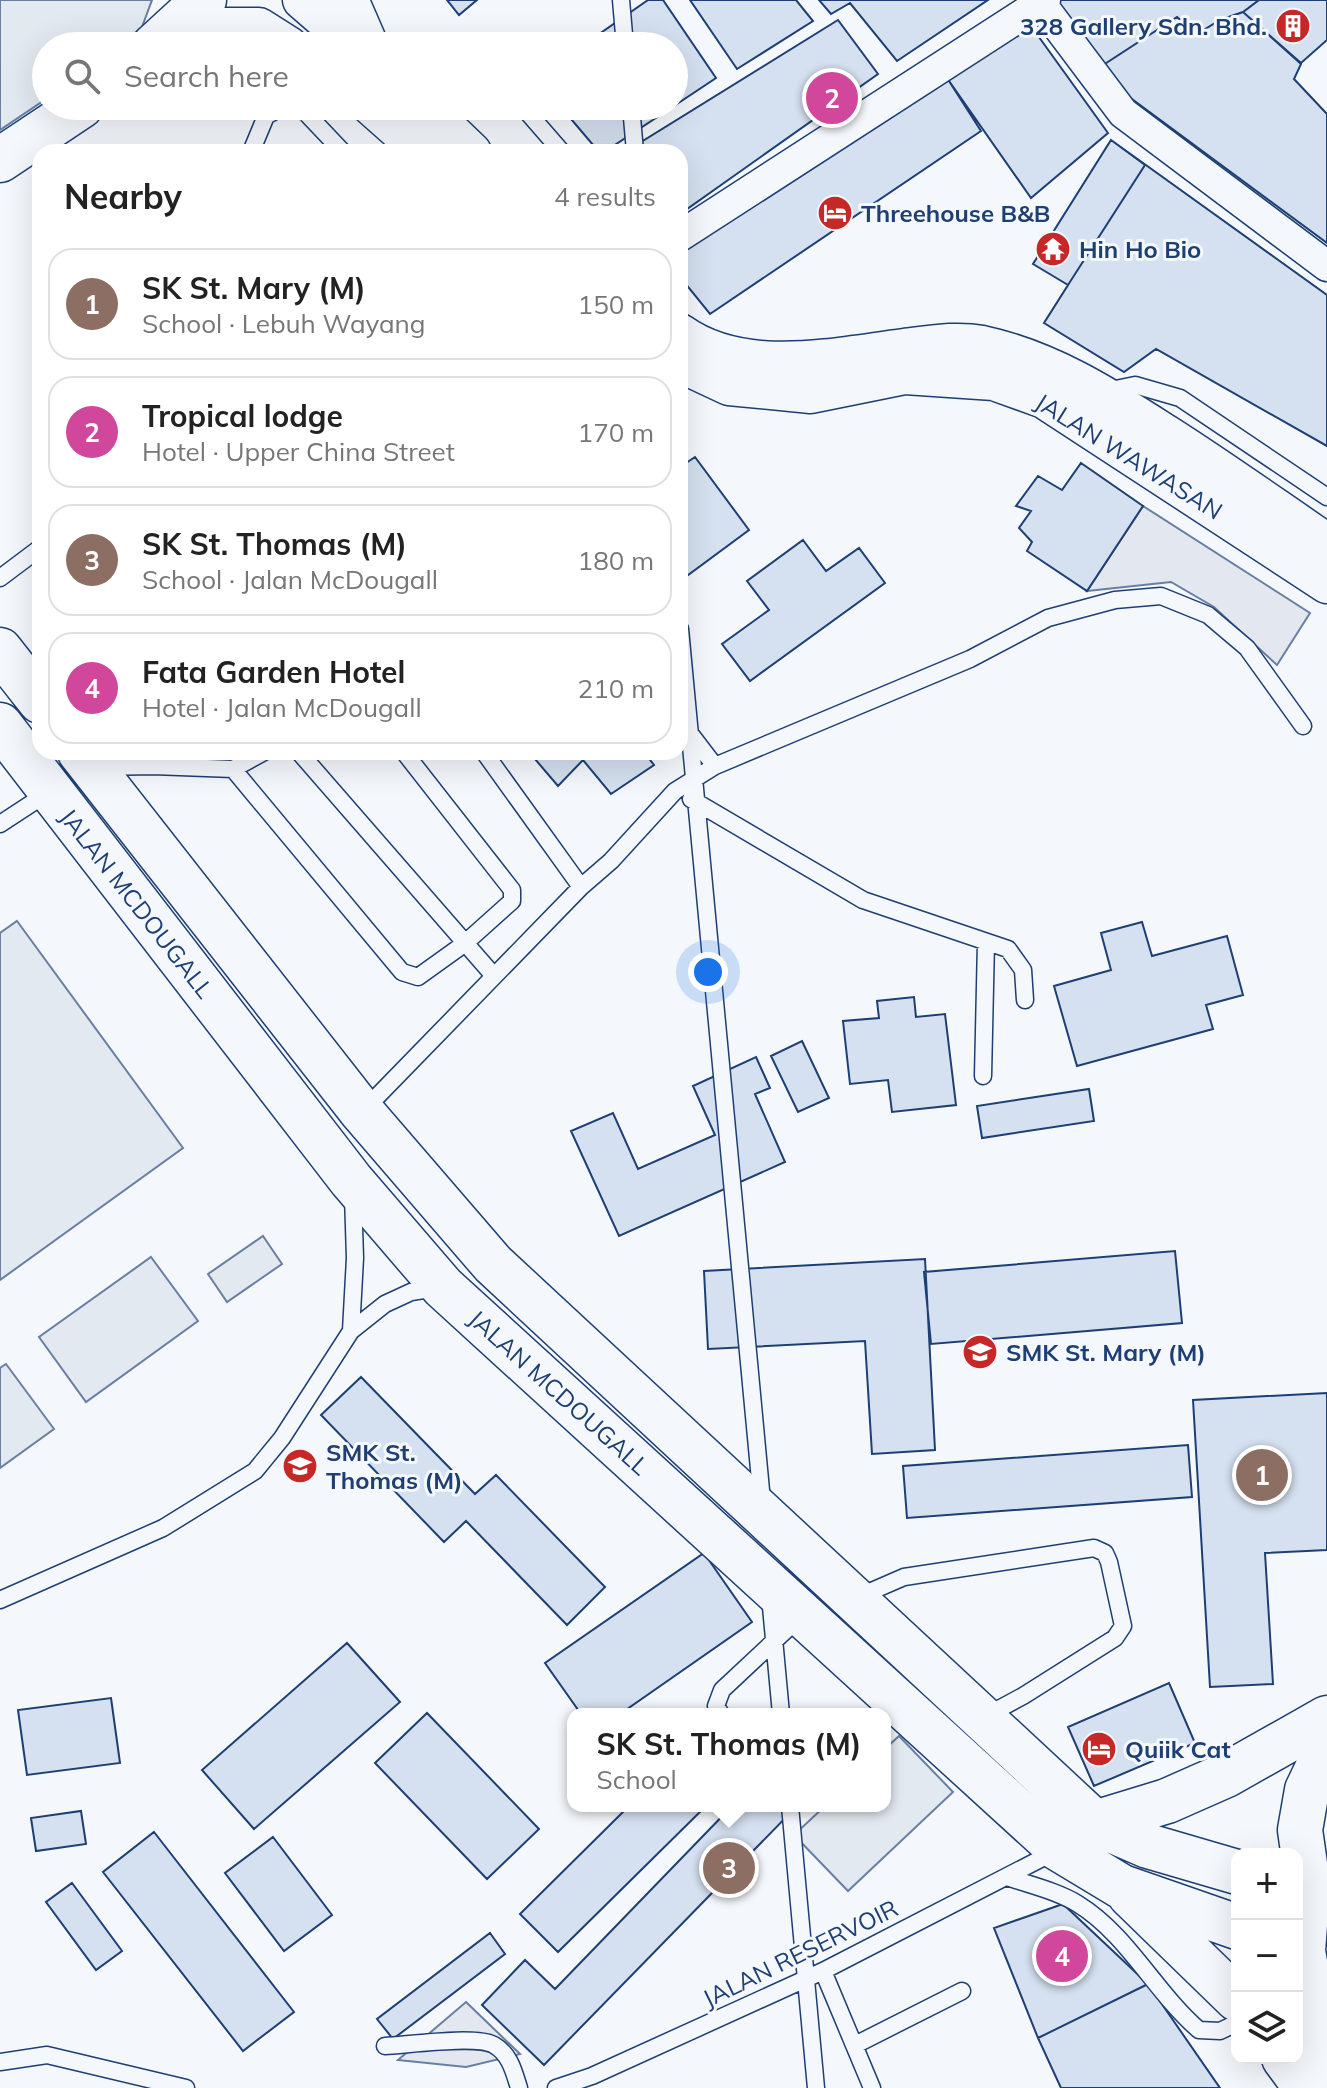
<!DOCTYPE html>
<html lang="en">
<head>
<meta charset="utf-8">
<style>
  body { margin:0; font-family:Mulish,sans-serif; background:#f2f2f2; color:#222 }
  .controls { position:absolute; right:24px; bottom:24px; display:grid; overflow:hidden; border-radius:16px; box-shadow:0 8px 32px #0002 }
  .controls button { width:72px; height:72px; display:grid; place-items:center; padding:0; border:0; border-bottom:2px solid #e0e0e0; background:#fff; color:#222; font:40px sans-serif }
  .you { position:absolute; left:708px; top:972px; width:28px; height:28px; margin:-20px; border:6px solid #fff; border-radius:50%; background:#1a73e8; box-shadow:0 0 0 12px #1a73e833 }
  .badge { display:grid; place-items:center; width:52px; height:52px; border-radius:50%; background:#c62828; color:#fff; font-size:26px; font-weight:700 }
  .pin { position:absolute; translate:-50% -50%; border:4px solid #fff; box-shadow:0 2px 8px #0006 }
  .popup { position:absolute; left:567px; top:1708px; width:324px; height:104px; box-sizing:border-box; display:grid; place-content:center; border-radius:16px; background:#fff; filter:drop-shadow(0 2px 6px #0005); font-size:26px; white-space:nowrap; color:#767676 }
  .popup b { font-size:30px; color:#222 }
  .popup::after { content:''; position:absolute; left:50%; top:100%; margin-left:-16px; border:16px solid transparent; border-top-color:#fff }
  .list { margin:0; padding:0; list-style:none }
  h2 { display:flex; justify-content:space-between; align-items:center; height:104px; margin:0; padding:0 32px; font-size:34px }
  h2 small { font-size:26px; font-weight:400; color:#767676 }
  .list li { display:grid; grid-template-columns:52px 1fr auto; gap:24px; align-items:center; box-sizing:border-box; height:112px; margin:0 16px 16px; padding:0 16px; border:2px solid #e0e0e0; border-radius:24px }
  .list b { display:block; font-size:30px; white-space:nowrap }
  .list p { margin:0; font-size:26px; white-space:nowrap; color:#767676 }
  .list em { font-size:26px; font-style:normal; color:#767676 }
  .icon { flex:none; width:44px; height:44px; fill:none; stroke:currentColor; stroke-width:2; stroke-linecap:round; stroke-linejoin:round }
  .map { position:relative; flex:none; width:1327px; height:2088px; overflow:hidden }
  .search { position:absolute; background:#fff; box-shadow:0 8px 32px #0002; left:32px; top:32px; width:656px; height:88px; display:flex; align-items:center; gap:20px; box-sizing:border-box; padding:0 28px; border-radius:44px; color:#767676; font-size:30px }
  .panel { position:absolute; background:#fff; box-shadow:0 8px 32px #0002; left:32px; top:144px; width:656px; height:616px; border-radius:24px }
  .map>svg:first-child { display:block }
</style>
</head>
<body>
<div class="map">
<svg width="1327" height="2088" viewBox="0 0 1327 2088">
  <rect width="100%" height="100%" fill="#f4f7fb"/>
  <!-- green -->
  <path fill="#e3e9f0" stroke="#687fa3" stroke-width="2" d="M0,0H152L142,27L119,46H46V99L0,130Z
    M17,921L183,1148L0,1280V933Z
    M263,1236L282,1264L227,1302L208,1274Z
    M151,1257L198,1321L86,1402L39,1337Z
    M6,1364L54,1429L0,1468V1368Z
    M899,1736L953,1792L848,1891L794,1835L825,1806H885V1749Z"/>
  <!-- parking -->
  <path fill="#e3e8f0" stroke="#687fa3" stroke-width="2" d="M1143,506L1310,613L1277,665L1214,607L1171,582L1087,591Z
    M466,2002L520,2054L466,2067L398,2060Z"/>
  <!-- building -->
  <path fill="#d5e0f0" stroke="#1d3f73" stroke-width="2" d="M447,0H477L459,15Z
    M648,0H663L716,78L674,106V46H582Z
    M690,0H796L813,21L737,69Z
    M819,0H988L897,61L850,3L831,14Z
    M1059,0H1259L1243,12L1220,20L1197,34L1177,17L1094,71L1049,7Z
    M1259,0H1327V40L1301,63L1243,12Z
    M1243,12L1301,64L1294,79L1327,114V243L1094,71L1177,17L1197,34L1220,20Z
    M838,20L878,74L680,214V152H625Z
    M1031,26L1108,133L1031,198L947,78Z
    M947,78L981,131L710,314L680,277V250Z
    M560,106H674L604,152H599Z
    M1111,140L1327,295V446L1156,349L1124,372L1044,323L1068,285L1033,264Z
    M1111,140L1145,165L1068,285L1033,264Z
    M695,457L749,530L680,581V467Z
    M1081,463L1143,506L1087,591L1027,551L1032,542L1019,528L1031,511L1016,506L1038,476L1062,490Z
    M803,540L826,571L859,548L885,583L750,681L722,644L769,610L747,581Z
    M529,752H644L654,765L611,794L583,760L558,786Z
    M1142,922L1152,956L1227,936L1243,995L1206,1005L1213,1029L1077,1066L1054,986L1111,970L1101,933Z
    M914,997L916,1017L945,1014L956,1105L892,1112L888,1080L850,1084L843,1021L879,1018L877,1001Z
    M802,1041L829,1098L798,1112L771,1056Z
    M756,1057L770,1088L755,1094L785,1162L619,1236L571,1131L613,1113L638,1169L715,1135L693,1086Z
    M1089,1089L1094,1121L982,1138L977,1106Z
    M1175,1251L1182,1323L931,1344L924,1272Z
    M925,1259L935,1450L872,1454L865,1341L708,1349L704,1271Z
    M361,1377L475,1494L496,1475L605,1587L567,1625L466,1521L444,1542L321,1415Z
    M1327,1393V1550L1265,1553L1273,1684L1210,1687L1193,1400Z
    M1188,1445L1192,1497L907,1518L903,1466Z
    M704,1553L752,1622L620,1714H581L545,1663Z
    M347,1643L400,1702L254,1829L202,1770Z
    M1169,1683L1195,1743L1094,1786L1068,1727Z
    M111,1698L120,1763L27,1775L18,1710Z
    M427,1713L539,1829L487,1879L375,1763Z
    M629,1806H706L558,1952L520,1914Z
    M732,1806H797L544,2065L482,2005L525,1960L555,1989Z
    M81,1811L86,1844L36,1851L31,1818Z
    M154,1832L294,2012L243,2051L103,1872Z
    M273,1837L332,1915L284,1951L225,1873Z
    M72,1883L122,1951L96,1970L46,1902Z
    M1063,1904L1148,1984L1038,2038L994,1928Z
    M490,1933L505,1954L393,2039L377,2019Z
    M1148,1984L1220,2088H1061L1038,2038Z"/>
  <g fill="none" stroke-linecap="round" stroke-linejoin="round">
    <defs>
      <path id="service" d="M621,0L625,46
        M287,106L305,112L343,152
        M522,106L562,152
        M631,106L635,152
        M251,152L266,116L284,106
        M1106,391L1135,385L1180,398L1327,497
        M0,578L40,548
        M680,629L762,1501
        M689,732L715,766
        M299,752L494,976
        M484,752L581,887
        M98,767L153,766L233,769L264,752
        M233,769L402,972L418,977L464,944L512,901V890L404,752
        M691,799L863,900L1008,949L1023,970L1025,1000
        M0,824L49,792
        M983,1076L986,942
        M363,1111L581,887L611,861L675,791L715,766L970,659L1048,618L1115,600L1161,596L1208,615L1247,648L1303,726
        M351,1331L355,1258L353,1196
        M770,1596L781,1714
        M858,1597L904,1577L1094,1548L1105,1553L1109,1562L1123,1626L1115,1638L1023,1696L984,1717
        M0,1600L163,1528L255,1471L282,1438L351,1331L385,1304L411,1292L436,1288
        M721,1714L716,1706L722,1690L801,1616
        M790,1806L816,2088
        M1007,1877C1030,1885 1057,1891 1078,1904C1128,1935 1155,1992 1199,2030L1220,2031L1237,2023
        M823,1971L872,2088
        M855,2045L962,1991
        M385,2046C407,2045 476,2035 494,2045C510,2054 514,2072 519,2088
        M0,2062L47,2055L186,2088
        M556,2088L592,2076L823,1971L1058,1850"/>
      <path id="minor" d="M1038,0L1123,113L1327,266
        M680,236L1045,0"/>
      <path id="tertiary" d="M302,0L355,46
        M164,37L215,27H259L289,46
        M371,106L423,152
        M424,106L472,152
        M680,333C743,378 833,357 904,348C930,345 956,340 982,345C1051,360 1108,397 1166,434C1221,469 1274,507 1327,543
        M680,363L729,386L811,394L905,375L994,381L1044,399L1327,584"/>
      <path id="secondary" d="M0,650L40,701
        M0,725L351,1180L443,1287L1059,1849L1122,1887L1237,1927
        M80,752L362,1112L493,1264L1095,1823L1148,1846L1237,1872
        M1095,1823L1167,1801L1226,1775L1327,1718
        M1130,1895L1237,1999
        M1284,2058L1306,2088
        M1327,2088L1303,1951L1308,1885L1300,1830L1307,1790L1327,1748"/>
      <path id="primary" d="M346,0L366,46
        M154,46L204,0
        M0,160L81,106"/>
    </defs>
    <!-- service casing -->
    <use href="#service" stroke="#1d3f73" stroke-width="19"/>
    <!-- minor casing -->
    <use href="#minor" stroke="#1d3f73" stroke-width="33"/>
    <!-- tertiary casing -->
    <use href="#tertiary" stroke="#1d3f73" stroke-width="41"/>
    <!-- secondary casing -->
    <use href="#secondary" stroke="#1d3f73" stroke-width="47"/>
    <!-- primary casing -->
    <use href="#primary" stroke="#1d3f73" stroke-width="47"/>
    <!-- service -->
    <use href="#service" stroke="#f4f7fb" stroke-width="16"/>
    <!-- minor -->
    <use href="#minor" stroke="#f4f7fb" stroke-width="30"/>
    <!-- tertiary -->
    <use href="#tertiary" stroke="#f4f7fb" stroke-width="38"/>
    <!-- secondary -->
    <use href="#secondary" stroke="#f4f7fb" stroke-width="44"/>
    <!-- primary -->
    <use href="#primary" stroke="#f4f7fb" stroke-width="44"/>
  </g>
  <!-- icons -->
  <defs>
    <symbol id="building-disc" viewBox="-11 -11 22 22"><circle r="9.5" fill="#c62828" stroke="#f4f7fb"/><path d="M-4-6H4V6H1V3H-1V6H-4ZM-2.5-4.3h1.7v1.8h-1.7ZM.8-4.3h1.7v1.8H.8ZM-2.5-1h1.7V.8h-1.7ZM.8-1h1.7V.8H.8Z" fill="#fff"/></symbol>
    <symbol id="hotel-disc" viewBox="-11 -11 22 22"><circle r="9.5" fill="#c62828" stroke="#f4f7fb"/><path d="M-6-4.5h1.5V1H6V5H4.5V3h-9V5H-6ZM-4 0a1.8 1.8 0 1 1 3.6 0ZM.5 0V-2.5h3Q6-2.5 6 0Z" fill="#fff"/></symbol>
    <symbol id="temple-disc" viewBox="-11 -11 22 22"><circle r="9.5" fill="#c62828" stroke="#f4f7fb"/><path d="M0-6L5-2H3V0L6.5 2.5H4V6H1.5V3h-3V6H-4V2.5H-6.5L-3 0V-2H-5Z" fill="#fff"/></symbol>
    <symbol id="school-disc" viewBox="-11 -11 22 22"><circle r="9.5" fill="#c62828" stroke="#f4f7fb"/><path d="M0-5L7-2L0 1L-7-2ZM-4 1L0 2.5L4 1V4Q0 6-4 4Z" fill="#fff"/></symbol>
  </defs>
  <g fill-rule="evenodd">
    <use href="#building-disc" x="1273" y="6" width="40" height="40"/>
    <use href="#hotel-disc" x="815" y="193" width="40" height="40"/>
    <use href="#temple-disc" x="1033" y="229" width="40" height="40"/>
    <use href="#school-disc" x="960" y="1332" width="40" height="40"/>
    <use href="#school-disc" x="280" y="1446" width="40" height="40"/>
    <use href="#hotel-disc" x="1079" y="1729" width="40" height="40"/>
  </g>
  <g text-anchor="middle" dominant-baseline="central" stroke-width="6" stroke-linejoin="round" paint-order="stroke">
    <!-- poi labels -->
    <g font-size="24" font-weight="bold" fill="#1d3f73" stroke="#f4f7fb" text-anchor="start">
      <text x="1267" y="26" text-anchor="end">328 Gallery Sdn. Bhd.</text>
      <text x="861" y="213">Threehouse B&amp;B</text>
      <text x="1079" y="249">Hin Ho Bio</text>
      <text x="1006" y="1352">SMK St. Mary (M)</text>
      <text x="326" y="1452">SMK St.<tspan x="326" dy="28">Thomas (M)</tspan></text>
      <text x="1125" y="1749">Quiik Cat</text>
    </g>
    <!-- street labels -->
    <g font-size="24" fill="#1d3f73" stroke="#f4f7fb">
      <text transform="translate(1129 456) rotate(32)">JALAN WAWASAN</text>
      <text transform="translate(137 903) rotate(52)">JALAN MCDOUGALL</text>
      <text transform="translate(559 1392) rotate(42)">JALAN MCDOUGALL</text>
      <text transform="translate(800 1953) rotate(-26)">JALAN RESERVOIR</text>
    </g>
  </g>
</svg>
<div class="controls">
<button>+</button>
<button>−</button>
<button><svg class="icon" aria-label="layers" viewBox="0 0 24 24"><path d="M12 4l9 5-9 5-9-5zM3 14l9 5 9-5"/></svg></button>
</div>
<div class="you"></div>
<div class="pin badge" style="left:1262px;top:1475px;background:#8d6e63">1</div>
<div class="pin badge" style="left:832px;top:98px;background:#d1479c">2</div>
<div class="pin badge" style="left:729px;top:1868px;background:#8d6e63">3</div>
<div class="popup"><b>SK St. Thomas (M)</b>School</div>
<div class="pin badge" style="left:1062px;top:1956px;background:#d1479c">4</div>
<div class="search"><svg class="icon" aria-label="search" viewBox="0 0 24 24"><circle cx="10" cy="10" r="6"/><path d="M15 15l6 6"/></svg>Search here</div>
<section class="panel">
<h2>Nearby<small>4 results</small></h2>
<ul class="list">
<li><span class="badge" style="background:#8d6e63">1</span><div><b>SK St. Mary (M)</b><p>School · Lebuh Wayang</p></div><em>150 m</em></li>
<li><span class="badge" style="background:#d1479c">2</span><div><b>Tropical lodge</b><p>Hotel · Upper China Street</p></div><em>170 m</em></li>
<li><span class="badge" style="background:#8d6e63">3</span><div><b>SK St. Thomas (M)</b><p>School · Jalan McDougall</p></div><em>180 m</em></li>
<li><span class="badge" style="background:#d1479c">4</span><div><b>Fata Garden Hotel</b><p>Hotel · Jalan McDougall</p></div><em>210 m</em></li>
</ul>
</section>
</div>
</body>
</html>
